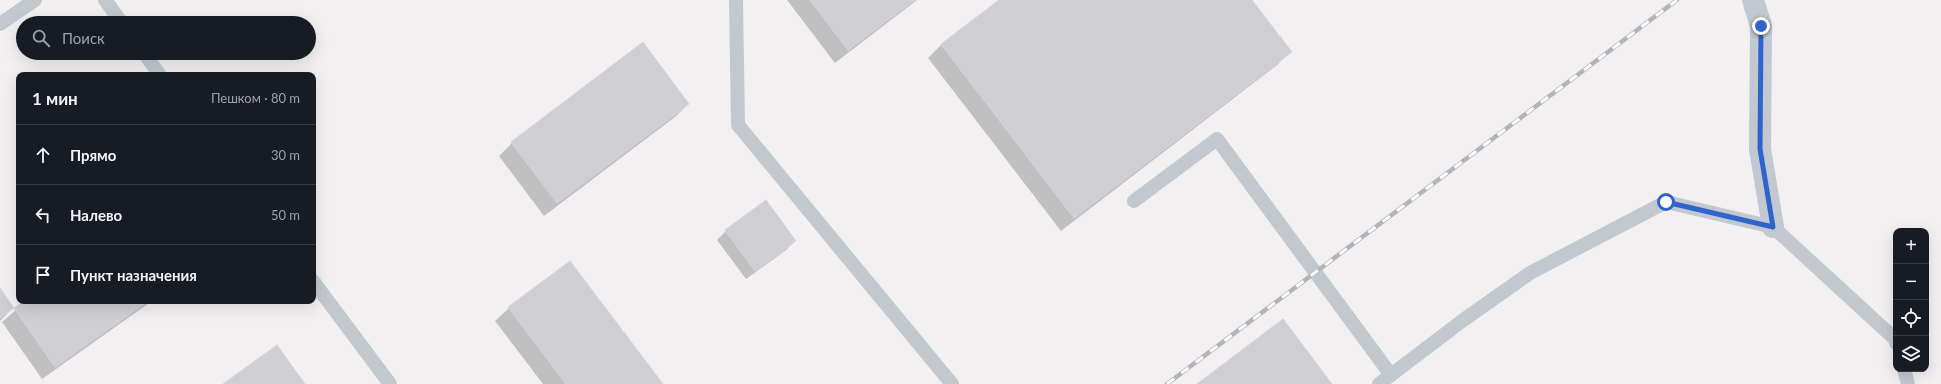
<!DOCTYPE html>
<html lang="ru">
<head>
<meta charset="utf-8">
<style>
  body { margin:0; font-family:Lato,sans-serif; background:#242831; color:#f1f3f6 }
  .controls { position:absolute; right:12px; bottom:12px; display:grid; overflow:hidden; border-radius:8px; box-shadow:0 4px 16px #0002 }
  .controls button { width:36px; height:36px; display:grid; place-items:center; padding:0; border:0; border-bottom:1px solid #363941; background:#171b24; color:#f1f3f6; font:20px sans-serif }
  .stop { position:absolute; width:12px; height:12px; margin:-9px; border:3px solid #2f64cc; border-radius:50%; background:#fff }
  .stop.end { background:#2f64cc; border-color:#fff; box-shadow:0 1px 4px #0008 }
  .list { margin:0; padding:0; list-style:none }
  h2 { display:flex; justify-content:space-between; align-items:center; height:52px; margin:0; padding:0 16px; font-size:17px }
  h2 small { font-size:13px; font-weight:400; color:#9ea1a6 }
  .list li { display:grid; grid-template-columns:26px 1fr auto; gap:12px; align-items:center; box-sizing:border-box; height:60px; padding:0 16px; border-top:1px solid #363941 }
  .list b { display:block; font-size:15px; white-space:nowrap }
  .list em { font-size:13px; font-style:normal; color:#9ea1a6 }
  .icon { flex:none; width:22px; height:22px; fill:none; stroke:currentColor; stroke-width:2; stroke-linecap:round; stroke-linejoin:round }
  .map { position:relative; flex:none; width:1941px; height:384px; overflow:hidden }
  .search { position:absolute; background:#171b24; box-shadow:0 4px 16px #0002; left:16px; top:16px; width:300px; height:44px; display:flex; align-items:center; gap:10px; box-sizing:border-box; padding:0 14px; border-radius:22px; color:#9ea1a6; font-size:15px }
  .panel { position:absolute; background:#171b24; box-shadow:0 4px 16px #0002; left:16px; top:72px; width:300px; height:232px; border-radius:8px }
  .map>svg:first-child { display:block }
</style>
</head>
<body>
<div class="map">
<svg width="1941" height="384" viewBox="0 0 1941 384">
  <rect width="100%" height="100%" fill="#f2f0f0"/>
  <!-- shadow -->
  <path fill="#0003" d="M787,0H917L835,63Z
    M1000,0H1251L1290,52L1277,65L1061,231L928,58L941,45Z
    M688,104L675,117L544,216L499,156L512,143Z
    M726,231L795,241L786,250L746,279L717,240Z
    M570,262L662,384H543L495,321L509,308Z
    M0,289L13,308L0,321Z
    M26,301H152L42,379L2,322Z"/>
  <!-- building -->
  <path fill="#ceced3" stroke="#d4d5da" d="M810,0H915L848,50Z
    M999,0H1252L1292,52L1074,218L941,44Z
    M643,42L689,104L557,203L511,142Z
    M766,200L796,241L755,271L725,230Z
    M570,261L663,384H566L508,307Z
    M0,288L14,308L0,318Z
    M24,301H148L55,367L14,308Z
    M1283,319L1332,384H1197Z
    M277,345L305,384H223Z"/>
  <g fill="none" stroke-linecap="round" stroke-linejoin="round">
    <!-- lane -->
    <path stroke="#c2c8d0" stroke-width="14" d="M105,0L122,23
      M736,0L738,125L952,384
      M0,24L35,0
      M144,53L160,75
      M1134,201L1217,139L1391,375
      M313,281L390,384
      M1904,369L1908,384
      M1379,384L1462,321L1530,273L1666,202L1773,227L1895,339L1896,343"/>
    <!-- street -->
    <path stroke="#c2c8d0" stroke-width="22" d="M1753,0L1761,26L1760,149L1773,227"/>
    <defs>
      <path id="rail" d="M1167,384L1677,0"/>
    </defs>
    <!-- rail casing -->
    <use href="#rail" stroke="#b3b4b9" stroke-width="4.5"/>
    <!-- rail -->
    <use href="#rail" stroke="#fff" stroke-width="3" stroke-dasharray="9" stroke-linecap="butt"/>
  </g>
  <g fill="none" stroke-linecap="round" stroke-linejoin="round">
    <!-- route -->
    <path stroke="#2f64cc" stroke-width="5" d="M1666,202L1773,227L1760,149L1761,26"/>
  </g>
</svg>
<div class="controls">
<button>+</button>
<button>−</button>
<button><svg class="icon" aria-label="locate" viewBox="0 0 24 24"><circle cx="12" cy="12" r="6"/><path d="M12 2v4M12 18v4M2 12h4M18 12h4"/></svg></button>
<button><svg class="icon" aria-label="layers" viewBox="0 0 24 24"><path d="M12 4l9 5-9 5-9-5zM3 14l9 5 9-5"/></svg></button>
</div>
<div class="stop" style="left:1666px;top:202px"></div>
<div class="stop end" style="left:1761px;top:26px"></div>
<div class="search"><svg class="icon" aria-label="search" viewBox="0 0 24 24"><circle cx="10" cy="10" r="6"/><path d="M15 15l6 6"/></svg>Поиск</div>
<section class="panel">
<h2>1 мин<small>Пешком · 80 m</small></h2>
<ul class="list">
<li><svg class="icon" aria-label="ahead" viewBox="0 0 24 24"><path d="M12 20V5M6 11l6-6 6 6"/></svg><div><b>Прямо</b></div><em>30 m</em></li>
<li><svg class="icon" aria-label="left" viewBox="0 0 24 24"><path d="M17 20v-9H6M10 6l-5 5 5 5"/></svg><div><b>Налево</b></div><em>50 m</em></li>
<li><svg class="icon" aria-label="arrive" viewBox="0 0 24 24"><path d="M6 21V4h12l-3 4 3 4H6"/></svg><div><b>Пункт назначения</b></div></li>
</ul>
</section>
</div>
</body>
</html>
